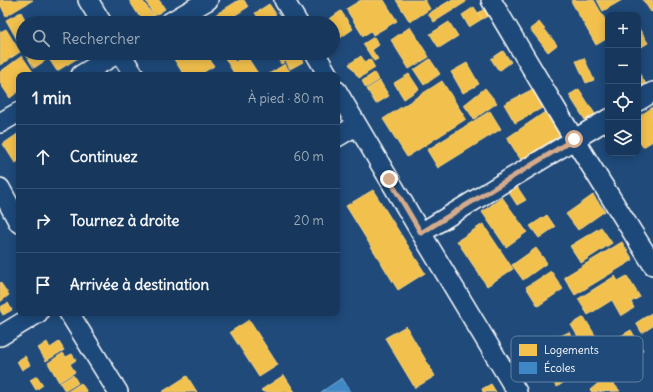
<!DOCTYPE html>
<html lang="fr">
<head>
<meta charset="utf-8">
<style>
  body { margin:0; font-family:Delius,sans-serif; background:#203f62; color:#f1f3f6 }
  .controls { position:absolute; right:12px; top:12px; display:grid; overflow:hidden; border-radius:8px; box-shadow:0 2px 10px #0003 }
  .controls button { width:36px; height:36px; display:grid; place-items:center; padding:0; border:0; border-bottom:1px solid #365272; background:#17385c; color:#f1f3f6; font:20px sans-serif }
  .stop { position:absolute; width:12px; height:12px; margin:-9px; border:3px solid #d6ab8b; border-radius:50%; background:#fff }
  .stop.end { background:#d6ab8b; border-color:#fff; box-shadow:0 1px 4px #0008 }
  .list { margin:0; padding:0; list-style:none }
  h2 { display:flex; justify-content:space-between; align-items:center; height:52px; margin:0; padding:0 16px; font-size:17px }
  h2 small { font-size:13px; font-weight:400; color:#9eacbb }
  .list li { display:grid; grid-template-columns:26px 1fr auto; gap:12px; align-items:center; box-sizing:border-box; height:64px; padding:0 16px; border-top:1px solid #365272 }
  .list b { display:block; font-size:15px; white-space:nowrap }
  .list em { font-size:13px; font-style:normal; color:#9eacbb }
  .icon { flex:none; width:22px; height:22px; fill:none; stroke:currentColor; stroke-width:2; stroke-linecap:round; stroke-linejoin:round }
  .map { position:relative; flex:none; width:653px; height:392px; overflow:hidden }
  .search { position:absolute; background:#17385c; box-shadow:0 2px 10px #0003; left:16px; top:16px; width:324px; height:44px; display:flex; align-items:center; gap:10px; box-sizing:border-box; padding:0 14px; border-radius:22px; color:#9eacbb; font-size:15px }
  .panel { position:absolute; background:#17385c; box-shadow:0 2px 10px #0003; left:16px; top:72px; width:324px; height:244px; border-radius:8px }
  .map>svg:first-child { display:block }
</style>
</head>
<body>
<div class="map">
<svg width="653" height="392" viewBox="0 0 653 392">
  <rect width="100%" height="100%" fill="#1f4a7a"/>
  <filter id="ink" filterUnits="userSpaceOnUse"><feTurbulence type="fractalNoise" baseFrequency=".025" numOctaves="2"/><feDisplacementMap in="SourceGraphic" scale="8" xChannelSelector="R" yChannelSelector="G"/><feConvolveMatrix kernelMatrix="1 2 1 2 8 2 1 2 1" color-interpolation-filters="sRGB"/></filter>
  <g filter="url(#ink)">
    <!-- homes -->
    <path fill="#f2c14e" stroke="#f6d483" d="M0,0H33L6,16L0,4Z
      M129,0H142L154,17L145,22L140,15L139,16Z
      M147,0H159L165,9L154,16L146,1Z
      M239,0H244L248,7L223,23H220L215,15Z
      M361,0H384L397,21L373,35L371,31L363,36L346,9Z
      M396,0H425L430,9L410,22Z
      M451,0H465L466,2L434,22L428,14Z
      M573,0H594L608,25V38L596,45L571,1Z
      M597,0H622L603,11Z
      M643,0H653V11L651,12Z
      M269,4L276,14L262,23L255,13Z
      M474,7L482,19L469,27L462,15Z
      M486,8L490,15L482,19L478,13Z
      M341,11L353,29L333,43V23H330L328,20Z
      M21,12L27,23H23V50L6,20Z
      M449,22L458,36L439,48L430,34Z
      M539,22L557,45L548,52L530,29Z
      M410,27L429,57L409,69L391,40Z
      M638,27L648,43L638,49Z
      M6,29L20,52L0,65V32Z
      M374,37L379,45L372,50L378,59L374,61L363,44Z
      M503,51L511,62L499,71L491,59Z
      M25,53H42L46,60L34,68Z
      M57,53H86L57,71L49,59Z
      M170,53H206L214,66L199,75H184Z
      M222,53H230L235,62L246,55L259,75H235Z
      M275,53H298L303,62L290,69L286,61L281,64Z
      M22,56L35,75H19V91L10,98L0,83V72Z
      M361,56L365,62L370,59L375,68L359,78L349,64Z
      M584,58L594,80L586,83L576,61Z
      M430,59L440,74L424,85L414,70Z
      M467,63L479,84L463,93L451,72Z
      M285,64L290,72L286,75H270L269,74Z
      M638,71L646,84L638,89Z
      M374,73L379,80L366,88L362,81Z
      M409,74L419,89L404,99L394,83Z
      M380,81L389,96L376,104L367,89Z
      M442,81L466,119L407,157L383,119Z
      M485,88L497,103L474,119L464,105Z
      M533,89L544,107L515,123L504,104Z
      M579,89L595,114L585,120L569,95Z
      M653,107V141L643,147L638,140V117Z
      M490,111L501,129L438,168L427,150Z
      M545,112L560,135L521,160L507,138Z
      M19,133V161L15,163L3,144Z
      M516,185L526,200L517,205L508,191Z
      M373,190L425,273L398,290L346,206Z
      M593,195L605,211L578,230L566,214Z
      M502,197L527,232L506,247L482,212Z
      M547,215L555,227L539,238L530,226Z
      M483,224L513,269L487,286L457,241Z
      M601,227L612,243L581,263L570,246Z
      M622,242L633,260L575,295L564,277Z
      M536,248L547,263L523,280L512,265Z
      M551,271L563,289L538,306L526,287Z
      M615,276L618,281L627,276L640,297L631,302L634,308L621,316L612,300L588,315L578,299Z
      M0,282L9,295L0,302Z
      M8,303L12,310L3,315L0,310V307Z
      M653,312V326L642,333L636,323Z
      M584,317L601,345L588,353L571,325Z
      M249,320L278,365L259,377L230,332Z
      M406,326L435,376L415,388L385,338Z
      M631,330L643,350L618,366L605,345Z
      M569,332L575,344L564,350L558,337Z
      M47,342L50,348L59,342L64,350L46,361L38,348Z
      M63,353L66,357L72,354L76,360L70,364L75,372L59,382L48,363Z
      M25,356L30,365L22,370L17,361Z
      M563,369L570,378L557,387L550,378Z
      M73,375L78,383L65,391L60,383Z
      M284,375L295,392H263L261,390Z
      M37,376L43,385L36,390L30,380Z
      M187,376L197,392H162Z
      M607,376L620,391L592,392L590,390Z
      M81,383L87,392H67Z
      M491,384L496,392H483L482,389Z"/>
    <!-- schools -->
    <path fill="#3f88c5" stroke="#79acd6" d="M342,378L351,392H321Z"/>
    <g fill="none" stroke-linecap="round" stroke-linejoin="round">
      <defs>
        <path id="minor" d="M88,0L102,23
          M284,0L298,23
          M491,0L574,139L653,265
          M169,23L208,0
          M120,53L134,75
          M315,53L328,75
          M81,75L118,53
          M337,91L421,233L517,392
          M638,101L653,92
          M0,123L19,112
          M337,137L357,125
          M0,188L19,223
          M421,233L608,119
          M69,313L118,392
          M0,336L38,313"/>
      </defs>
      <!-- minor casing -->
      <use href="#minor" stroke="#fff" stroke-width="22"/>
      <!-- minor -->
      <use href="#minor" stroke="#1f4a7a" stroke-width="19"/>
    </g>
  </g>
  <g fill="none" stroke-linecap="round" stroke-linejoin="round" filter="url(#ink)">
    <!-- route -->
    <path stroke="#d6ab8b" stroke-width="5" d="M389,179L421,233L574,139"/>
  </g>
  <!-- legend -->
  <rect x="511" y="336" width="132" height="46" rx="6" fill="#1f4a7a" stroke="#6280a2" stroke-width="1"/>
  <rect x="519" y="344" width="18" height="12" fill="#f2c14e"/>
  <rect x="519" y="362" width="18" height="12" fill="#3f88c5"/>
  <g font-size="11" fill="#fff">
    <text x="544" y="354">Logements</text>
    <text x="544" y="372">Écoles</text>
  </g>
</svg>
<div class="controls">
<button>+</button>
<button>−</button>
<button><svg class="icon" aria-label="locate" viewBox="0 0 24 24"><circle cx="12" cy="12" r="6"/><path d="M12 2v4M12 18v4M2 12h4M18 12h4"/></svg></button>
<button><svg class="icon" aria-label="layers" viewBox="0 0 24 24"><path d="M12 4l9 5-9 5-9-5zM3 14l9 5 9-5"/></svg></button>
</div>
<div class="stop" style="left:574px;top:139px"></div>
<div class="stop end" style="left:389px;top:179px"></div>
<div class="search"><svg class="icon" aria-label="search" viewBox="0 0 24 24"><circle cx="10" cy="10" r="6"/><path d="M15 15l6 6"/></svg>Rechercher</div>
<section class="panel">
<h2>1 min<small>À pied · 80 m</small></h2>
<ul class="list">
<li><svg class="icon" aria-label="ahead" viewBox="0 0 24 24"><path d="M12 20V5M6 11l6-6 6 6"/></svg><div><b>Continuez</b></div><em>60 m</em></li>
<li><svg class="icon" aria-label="right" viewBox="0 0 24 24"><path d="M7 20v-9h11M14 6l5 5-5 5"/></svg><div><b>Tournez à droite</b></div><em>20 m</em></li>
<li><svg class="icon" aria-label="arrive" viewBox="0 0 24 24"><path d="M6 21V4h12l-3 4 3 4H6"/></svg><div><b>Arrivée à destination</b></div></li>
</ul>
</section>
</div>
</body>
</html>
